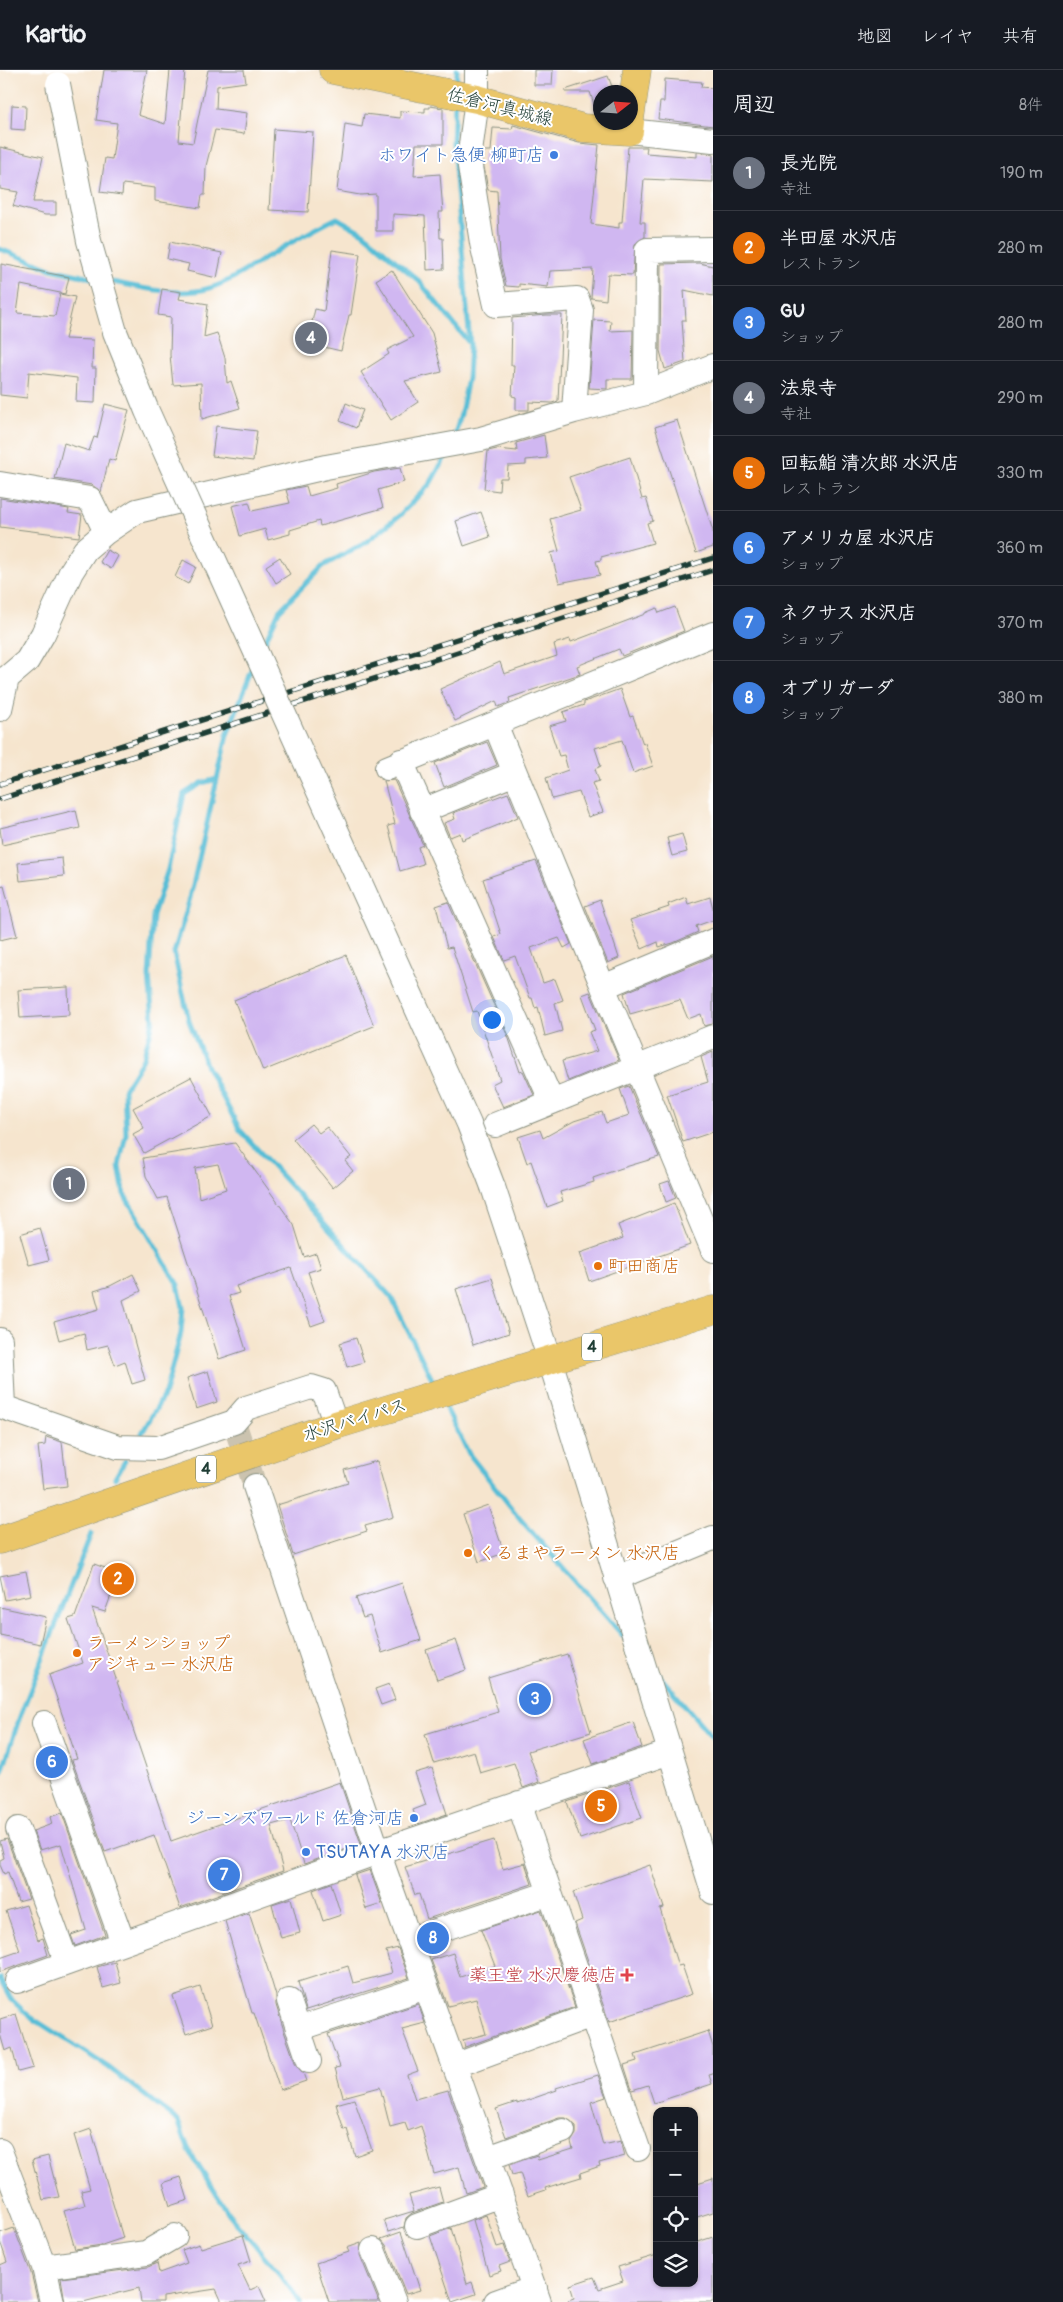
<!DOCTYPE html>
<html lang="ja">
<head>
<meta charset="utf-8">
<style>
  body { margin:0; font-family:Pangolin,"Klee One",sans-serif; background:#20242c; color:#f1f3f6 }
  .controls { position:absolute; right:15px; bottom:15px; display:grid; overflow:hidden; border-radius:10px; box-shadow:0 1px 4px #0004 }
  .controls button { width:45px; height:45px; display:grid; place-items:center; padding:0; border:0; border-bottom:1px solid #363941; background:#171b24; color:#f1f3f6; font:25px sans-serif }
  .compass { position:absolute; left:593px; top:15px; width:45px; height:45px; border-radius:50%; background:#171b24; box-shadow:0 1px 4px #0004; rotate:73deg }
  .you { position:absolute; left:491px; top:949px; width:18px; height:18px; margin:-12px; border:4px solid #fff; border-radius:50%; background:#1a73e8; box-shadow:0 0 0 8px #1a73e833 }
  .badge { display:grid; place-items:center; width:32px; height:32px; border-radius:50%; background:#1f6fb2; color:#fff; font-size:16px; font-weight:700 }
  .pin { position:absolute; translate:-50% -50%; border:2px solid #fff; box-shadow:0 1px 5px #0006 }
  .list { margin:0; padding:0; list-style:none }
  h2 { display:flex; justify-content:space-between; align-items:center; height:65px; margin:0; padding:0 20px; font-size:21px }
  h2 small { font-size:16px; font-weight:400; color:#9ea1a6 }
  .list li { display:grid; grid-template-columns:32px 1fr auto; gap:15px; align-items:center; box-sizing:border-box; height:75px; padding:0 20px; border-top:1px solid #363941 }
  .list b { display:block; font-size:19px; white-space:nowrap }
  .list p { margin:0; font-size:16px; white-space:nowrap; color:#9ea1a6 }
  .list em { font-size:16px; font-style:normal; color:#9ea1a6 }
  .icon { flex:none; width:28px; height:28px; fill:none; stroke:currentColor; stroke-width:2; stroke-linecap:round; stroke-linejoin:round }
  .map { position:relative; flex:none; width:713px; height:2232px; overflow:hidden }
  header { display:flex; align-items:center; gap:30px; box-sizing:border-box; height:70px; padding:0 25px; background:#171b24; border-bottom:1px solid #363941 }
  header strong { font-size:24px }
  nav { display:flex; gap:28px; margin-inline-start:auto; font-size:18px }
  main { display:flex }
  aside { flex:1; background:#171b24 }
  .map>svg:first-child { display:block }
</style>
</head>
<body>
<header>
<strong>Kartio</strong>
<nav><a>地図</a><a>レイヤ</a><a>共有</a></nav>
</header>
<main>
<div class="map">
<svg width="713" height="2232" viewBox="0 0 713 2232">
  <rect width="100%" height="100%" fill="#fff"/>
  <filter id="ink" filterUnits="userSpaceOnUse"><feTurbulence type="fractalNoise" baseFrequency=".02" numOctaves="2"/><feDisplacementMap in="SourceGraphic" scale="10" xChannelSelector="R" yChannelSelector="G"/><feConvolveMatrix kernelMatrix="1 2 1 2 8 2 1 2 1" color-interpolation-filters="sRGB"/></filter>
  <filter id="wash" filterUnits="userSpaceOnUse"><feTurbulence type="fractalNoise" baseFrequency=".0096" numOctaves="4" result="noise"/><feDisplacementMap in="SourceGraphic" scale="20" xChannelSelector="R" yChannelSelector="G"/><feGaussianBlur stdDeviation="1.12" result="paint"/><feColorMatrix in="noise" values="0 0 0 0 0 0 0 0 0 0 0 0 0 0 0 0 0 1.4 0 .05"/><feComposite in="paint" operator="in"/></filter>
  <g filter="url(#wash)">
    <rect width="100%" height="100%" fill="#f6e5ce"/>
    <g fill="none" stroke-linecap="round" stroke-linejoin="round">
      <!-- stream -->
      <path stroke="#58bed6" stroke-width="5" d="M456,17L457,0
        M0,179L51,199L92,208
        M108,211C139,217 178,228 210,218C230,212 249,198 267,187C290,173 312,160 337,148L363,163L419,211L470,274
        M454,367L461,344L468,308L470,274L453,72L455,33
        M262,578L279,541L323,496L366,472L399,446L430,414L448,382
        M254,595L227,665L190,828L174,883L189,951L207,997L240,1060L391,1227L435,1315
        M442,1330L469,1384L521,1450L625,1568
        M142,1363L165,1323L181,1263L183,1237L178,1215L124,1124L119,1096L126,1064L124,1020L142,991L150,964L153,950L149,906L153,845L168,799L184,724L202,713L217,709
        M115,1408L125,1391
        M656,1602L713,1668
        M0,1708L19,1649L91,1464
        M0,1908L12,1930L29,1946L108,1997L178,2051L189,2081L229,2144L282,2207L300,2232"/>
    </g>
    <g id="blocks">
      <!-- building -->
      <path fill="#d0b7f1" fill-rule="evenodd" d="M104,0H147L138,45L165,54L170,0H185L179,71L193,73L208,0H244L246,12L217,16L216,39L247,43L244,64L215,60L206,96L205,125H202L200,138L155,131V118L123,114L122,125L100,122L105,88L112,89L117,53L96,50Z
        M534,0H553L552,15H534Z
        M608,6L614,22H600V43H597L590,22H565V20Z
        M665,9L702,12L701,17L713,18V56L658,49L660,32H664Z
        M12,35L26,36L25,60L11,59Z
        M430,36L443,38V74H416L414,106L440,104L443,142H439L440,168H443L444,199L427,200L425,146L393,144V161H376V124L360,125L337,121L345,54L362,57L364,44L400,48V41L425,42V38H430Z
        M513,55L579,73L599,75L591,154L619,158V152H622L628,77H647L646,83L697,87V82L713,84V112L644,109L640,152H645V167L635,174L633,205L608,204L606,230L591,228L593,199L550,201L548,217L519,214V217L506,216L500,189L497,121L488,120L483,91L484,81H491L493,58L512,59Z
        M274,59L313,62L308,142L269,140Z
        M0,77L43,87L33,132H56V145H45L13,136L18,122L0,119Z
        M170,172L222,183L217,208L187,201L189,194L167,189Z
        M332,180L360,184L351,245H349L341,281L307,273L315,239L324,241Z
        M699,193L713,196V226L684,220L686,250H682L685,292L665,299L660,281L661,194Z
        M1,194L69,207L65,224L21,215L17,243L55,246L60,224L75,227L65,269L93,270L92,298H96L95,333L76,332L77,308L29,302L27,328L0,325Z
        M392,200L432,263L442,302L405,311L418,332L391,350L361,302L389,284L387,280L413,267L376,210Z
        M162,219L181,222L179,229L208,234L204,267L217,263L225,288L227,313L231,311L240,338L202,349L201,313L173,315L170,285L171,247L158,245Z
        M546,245H562L558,331L552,333L529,332V340H516V327L512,326L514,295H511L512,248Z
        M594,250L611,251L610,261L633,260L632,309H607V319L589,318Z
        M346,333L363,340L356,358L340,351Z
        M105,334L129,340L115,391L109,389L101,422L92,415L55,409L64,373L89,381L94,367L97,368Z
        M677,350L713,461V477L696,483L655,357Z
        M216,356L257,361L253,391L212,386Z
        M544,365L547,388L526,390V395L508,396L507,408H500L499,421L484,419L488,381L497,379L517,381L516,373Z
        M630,387L642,429L646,428L653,451L647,453L653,473L601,487V490L596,491L600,505L559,513L551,483L559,481L550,449L581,440L569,407Z
        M400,398L404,412L378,420L383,438L320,456L319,451L290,460V464L268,470L265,459L240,466L232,436L249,432L252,441L290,433L286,420L306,416L309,426L337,418L336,414L374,402Z
        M0,428L69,439L68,443L82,445L79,467L0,457Z
        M481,442L490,467L464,476L456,451Z
        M107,480L118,486L111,499L100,492Z
        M280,487L290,504L276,513L266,496Z
        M183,490L196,497L188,514L175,507Z
        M675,537L684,561L622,586L619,579L577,596L580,604L509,628L510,632L498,637L496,631L455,651L440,619L500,592L504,604L557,586L554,574L570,569L571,572L645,544V543L657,538L659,543Z
        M620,619L630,647L633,646L643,674L645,673L653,696L633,703L622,670L595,678L601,696L595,699L599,711L592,713L603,742L588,747L579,722L552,729L546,708L568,700L564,685L559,686L549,656L566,651L563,642L584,635V632Z
        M487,672L497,695L444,717L435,693Z
        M394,710L423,775L418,777L423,794L400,801L388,756L395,754L384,711Z
        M508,723L518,747L462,770L460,763L450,767L444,753L455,749L453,743Z
        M76,740L80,758L2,775L0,758Z
        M682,764L687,782L672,786L667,768Z
        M62,788L64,806L20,811L18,793Z
        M536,791L571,874L564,878L559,868L531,878L543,913L555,909L563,930L555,933L562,961L545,966L538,937L535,938L532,928H530L515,886L504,890L494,867L501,864L483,809Z
        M4,816L17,866L0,870V817Z
        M686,827L688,834L710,827L713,838V850L696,856L698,862L673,873L659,877L658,872L642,879L630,850L669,837L668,834Z
        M600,830L619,888L608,893L585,836Z
        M448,832L509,969L520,1002L523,1001L534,1025L503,1037L492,1014L500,1010L477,941L473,942L452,877L447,878L436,836Z
        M346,885L374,956L263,1001L234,930Z
        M713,886V954L704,956L701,944L688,949L680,930L630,944L624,923Z
        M68,917L69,945L20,948L18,920Z
        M590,922L619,990L568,1011L562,991L597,981L589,962L595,960L582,925Z
        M713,982V1062L683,1072L667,1025L708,1012L701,987Z
        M191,1007L212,1046L144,1083L133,1064L144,1058L133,1038Z
        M629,1016L659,1087L622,1098L593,1108L594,1112L560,1122L563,1131L547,1137L531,1091L527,1093L518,1067L540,1060L543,1068L574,1051L602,1042L606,1053L629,1045L620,1019Z
        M311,1054L319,1063L327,1057L351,1087L345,1091L353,1101L333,1118L293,1069Z
        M235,1073L294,1155L304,1187L316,1183L321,1198L308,1202L325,1251L311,1256L291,1198L236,1216L239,1223L229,1226L246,1280L219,1289L167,1127L158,1129L146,1106L143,1088ZM218,1094L226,1119L199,1128L195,1098Z
        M669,1111L676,1128L666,1132L660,1114Z
        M674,1133L690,1175L589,1211L580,1183L623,1168L618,1155Z
        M40,1158L49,1190L29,1195L20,1164Z
        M133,1204L141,1221L123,1230L145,1310L132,1314L125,1291L115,1295L108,1275L87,1280L84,1263L59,1270L54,1252L99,1239L94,1221L110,1216Z
        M492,1208L509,1263L473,1275L456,1219Z
        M356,1268L364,1292L347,1297L340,1273Z
        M208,1301L217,1332L196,1339L187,1308Z
        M46,1367L62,1372L67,1416L43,1419L38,1376L45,1375Z
        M377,1391L393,1447L365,1455L367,1461L293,1485L277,1435L348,1413L344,1400Z
        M488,1435L504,1483L479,1492L463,1444Z
        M94,1494L119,1503L105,1542L92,1538L171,1771L340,1712L361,1774L304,1794L290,1750L271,1755L283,1801L180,1838L154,1765L105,1782L72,1690L77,1689L49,1605L83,1593L68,1549L75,1547Z
        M26,1501L31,1525L5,1530L0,1506Z
        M402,1513L421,1570L382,1583L370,1546L363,1548L356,1528Z
        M0,1537L46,1547L40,1574L0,1565Z
        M456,1570L466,1600L437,1610L426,1580Z
        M567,1584L591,1662L528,1681L539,1712L523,1718L514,1693L480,1703L474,1681L434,1693L425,1664L498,1642L488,1608Z
        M389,1614L395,1630L381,1635L375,1619Z
        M633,1652L642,1677L593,1694L584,1669Z
        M432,1698L447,1744L418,1754L413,1740L426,1735L415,1703Z
        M629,1711L642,1748L580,1769L567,1732Z
        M62,1743L105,1865L75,1876L71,1865L86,1860L61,1774L40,1780L33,1761L52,1754L50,1747Z
        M7,1769L29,1829L18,1832L8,1802L4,1804L0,1795V1790L4,1788L0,1771Z
        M494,1770L503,1799L525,1793L532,1814L427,1849L419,1824L415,1825L405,1797Z
        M650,1795L664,1838L660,1839L678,1896L682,1895L692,1924L609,1952L575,1853L582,1850L573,1822Z
        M370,1800L382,1834L366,1839L355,1805Z
        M331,1813L341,1845L323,1851L313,1820Z
        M291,1828L300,1863L281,1868L272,1834Z
        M26,1835L38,1870L43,1868L48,1885L0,1902V1888L20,1881L6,1841Z
        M541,1840L575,1937L465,1977L463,1970L486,1964L476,1929L448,1936L431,1890L453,1883L460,1907L495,1896L481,1860Z
        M249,1843L270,1906L276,1926V1935L285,1964L296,1995L303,2003L306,2011L280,2020L254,1943H252L225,1851Z
        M398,1878L409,1908L306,1940L298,1912L348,1896L353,1913L392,1903L386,1881Z
        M115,1892L121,1913L103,1918L97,1897Z
        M200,1917L212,1955L186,1964L173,1926Z
        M418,1934L425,1953L402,1959L418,2001L407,2005L415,2029L448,2020L483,2117L466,2123L459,2097L434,2104L421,2056L408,2061L405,2053L390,2057L380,2017L343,2027L335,1998L340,1997L328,1964Z
        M16,1944L33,1998L18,2002L12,1978L5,1981L0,1964V1949Z
        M708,1961L713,1977V2004L709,2005L712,2014L654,2033L648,2015L632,2020L624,1995L637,1991L635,1985Z
        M598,2005L606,2027L591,2032L603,2075L621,2071L625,2086L599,2093L600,2096L580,2103L581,2107L545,2118L546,2120L528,2126L520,2103L512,2105L509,2095L537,2085L538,2090L573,2079L571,2072L576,2064V2056L566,2048H559L506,2067L496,2039L517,2032V2034L557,2020L556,2018Z
        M354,2029L372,2080L355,2086L347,2059L344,2060L336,2034Z
        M91,2059L123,2168L102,2175L75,2179L64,2141L85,2135L81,2121L90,2119L74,2065Z
        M48,2086L59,2127L43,2130L32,2090Z
        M181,2107L188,2130L170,2136L163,2113Z
        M713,2108V2142L694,2148V2114Z
        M439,2117L443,2132L412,2143L406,2148L404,2157L388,2162L384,2150L414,2141L409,2125Z
        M486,2145L497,2177L504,2175L510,2192L499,2196L501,2201L489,2205L473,2150Z
        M14,2158L31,2203L38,2232H0V2195L7,2192L0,2171V2163Z
        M451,2158L467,2214L472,2212L476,2224L452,2232L430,2166Z
        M401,2162L420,2220L406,2224L386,2175L381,2169Z
        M243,2165L251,2191L238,2195L250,2220L259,2216L266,2232H222L216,2219L163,2227V2232H141L139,2218L83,2232H65L61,2208L148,2197L157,2193L159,2203L187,2193L182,2180L199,2174L201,2178Z
        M713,2167V2232H569L568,2230L574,2228L570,2215L594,2207L599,2219L623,2211L618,2197L657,2185V2213H694V2173Z
        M361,2173L360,2185L379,2232H329L316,2193L349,2182L347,2178Z"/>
    </g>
  </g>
  <g filter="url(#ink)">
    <use href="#blocks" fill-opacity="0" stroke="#8a9181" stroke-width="1"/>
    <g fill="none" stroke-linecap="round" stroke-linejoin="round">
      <!-- minor-tunnel -->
      <path stroke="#cbc3af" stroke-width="24" stroke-dasharray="24 12" stroke-linecap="butt" d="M234,1352L255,1416"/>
      <defs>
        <path id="minor" d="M477,0V29L469,90L482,173L496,235L577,229L581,240L574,341
          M629,61L713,70
          M646,323L647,180L713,179
          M0,414L90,429L106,462
          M0,610L7,608L27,591L43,564L71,502L85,480L106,462L137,441L326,397L481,369L574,341L646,323L713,296
          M0,639L7,608
          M495,654L603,917
          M401,691L552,1032
          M387,698L713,564
          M422,741L515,703
          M713,871L603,917L713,1180
          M495,1055L713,967
          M493,1117L550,1290L713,1822
          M0,1270L3,1337
          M0,1336L118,1377L158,1378L234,1352L246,1338L311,1317L324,1321L336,1355
          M255,1416L378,1782L539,2232
          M616,1508L713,1468
          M44,1653L123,1873
          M519,1733L638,2079
          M18,1759L67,1893
          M409,1870L550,1823
          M17,1911L378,1782L670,1682
          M289,1931L309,1991
          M298,1959L426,1917
          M454,1996L592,1945
          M0,2081L44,2197L52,2232
          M488,2088L563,2061
          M417,2156L501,2125
          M373,2180L394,2232
          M44,2197L146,2183L175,2166
          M496,2232L535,2218"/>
        <path id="major" d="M333,0L477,29L583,58L629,61L630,52
          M630,49L637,0"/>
        <path id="highway" d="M0,1470L336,1355L713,1240"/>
      </defs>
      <!-- minor casing -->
      <use href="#minor" stroke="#8a9181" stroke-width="26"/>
      <!-- major casing -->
      <use href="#major" stroke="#8a9181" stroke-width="29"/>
      <!-- highway casing -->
      <use href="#highway" stroke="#8a9181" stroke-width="29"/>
      <!-- minor -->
      <use href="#minor" stroke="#fff" stroke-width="24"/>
      <!-- major -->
      <use href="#major" stroke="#eac669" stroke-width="28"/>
      <!-- highway -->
      <use href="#highway" stroke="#eac669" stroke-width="28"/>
      <defs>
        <path id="rail" d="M0,714L713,488
          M0,729L713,500"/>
      </defs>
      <!-- rail casing -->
      <use href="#rail" stroke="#1f3d34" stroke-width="5.5"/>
      <!-- rail -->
      <use href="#rail" stroke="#fff" stroke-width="4" stroke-dasharray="11" stroke-linecap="butt"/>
      <defs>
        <path id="minor-bridge" d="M58,14L89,171L115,262L147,341L469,1054L493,1117"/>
      </defs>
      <!-- minor-bridge casing -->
      <use href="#minor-bridge" stroke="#8a9181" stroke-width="26" stroke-linecap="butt"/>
      <!-- minor-bridge -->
      <use href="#minor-bridge" stroke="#fff" stroke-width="24"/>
    </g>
  </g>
  <!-- markers -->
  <g fill="#3f7fe0" stroke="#fff" stroke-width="2">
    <circle cx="554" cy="85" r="5"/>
    <circle cx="414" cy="1748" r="5"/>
    <circle cx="306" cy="1782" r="5"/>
  </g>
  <g fill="#e8710a" stroke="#fff" stroke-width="2">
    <circle cx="598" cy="1196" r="5"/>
    <circle cx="468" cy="1483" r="5"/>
    <circle cx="77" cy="1583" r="5"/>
  </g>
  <path fill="#e0444e" stroke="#fff" stroke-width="2" d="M624.5 1897.5h5v5h5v5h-5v5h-5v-5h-5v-5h5z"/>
  <g text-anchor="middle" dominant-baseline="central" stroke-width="4" stroke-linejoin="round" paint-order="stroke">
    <!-- shield labels -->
    <g fill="#fff" stroke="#627771" stroke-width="1">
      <rect x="582" y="1263.5" width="20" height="27" rx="4"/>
      <rect x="196" y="1385.5" width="20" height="27" rx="4"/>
    </g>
    <g font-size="16" font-weight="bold" fill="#1f3d34">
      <text x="592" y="1277">4</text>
      <text x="206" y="1399">4</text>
    </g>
    <!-- street labels -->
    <g font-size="18" fill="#1f3d34" stroke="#fff">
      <text transform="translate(500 37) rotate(14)">佐倉河真城線</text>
      <text transform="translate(355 1350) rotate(-17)">水沢バイパス</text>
    </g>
    <!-- shop labels -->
    <g font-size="18" fill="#366cbe" stroke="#fff" text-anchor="end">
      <text x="544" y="85">ホワイト急便 柳町店</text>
      <text x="404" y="1748">ジーンズワールド 佐倉河店</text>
      <text x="316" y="1782" text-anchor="start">TSUTAYA 水沢店</text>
    </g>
    <!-- food labels -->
    <g font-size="18" fill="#c56008" stroke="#fff" text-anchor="start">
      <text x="608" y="1196">町田商店</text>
      <text x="478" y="1483">くるまやラーメン 水沢店</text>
      <text x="87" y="1573">ラーメンショップ<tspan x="87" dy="21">アジキュー 水沢店</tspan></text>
    </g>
    <!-- health labels -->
    <g font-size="18" fill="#be3a42" stroke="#fff" text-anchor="end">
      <text x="617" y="1905">薬王堂 水沢慶徳店</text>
    </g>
  </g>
</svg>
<div class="controls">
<button>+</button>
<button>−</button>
<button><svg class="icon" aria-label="locate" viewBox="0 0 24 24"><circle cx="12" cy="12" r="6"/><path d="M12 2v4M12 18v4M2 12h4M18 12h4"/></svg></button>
<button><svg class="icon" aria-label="layers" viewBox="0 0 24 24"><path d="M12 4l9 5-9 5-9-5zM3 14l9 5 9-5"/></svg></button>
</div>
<svg class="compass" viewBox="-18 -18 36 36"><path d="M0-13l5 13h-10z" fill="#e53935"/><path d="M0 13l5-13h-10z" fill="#9ea1a6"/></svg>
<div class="you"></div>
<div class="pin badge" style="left:69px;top:1114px;background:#6b7280">1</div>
<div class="pin badge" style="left:118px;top:1509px;background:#e8710a">2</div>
<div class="pin badge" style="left:535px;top:1629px;background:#3f7fe0">3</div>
<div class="pin badge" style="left:311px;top:268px;background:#6b7280">4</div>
<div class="pin badge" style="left:601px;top:1736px;background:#e8710a">5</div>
<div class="pin badge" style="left:52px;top:1692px;background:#3f7fe0">6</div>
<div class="pin badge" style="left:224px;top:1805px;background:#3f7fe0">7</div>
<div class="pin badge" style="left:433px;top:1868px;background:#3f7fe0">8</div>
</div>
<aside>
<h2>周辺<small>8件</small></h2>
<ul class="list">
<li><span class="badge" style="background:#6b7280">1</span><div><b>長光院</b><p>寺社</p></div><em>190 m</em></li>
<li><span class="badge" style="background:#e8710a">2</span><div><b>半田屋 水沢店</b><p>レストラン</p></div><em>280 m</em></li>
<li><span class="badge" style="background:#3f7fe0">3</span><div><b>GU</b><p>ショップ</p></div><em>280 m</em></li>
<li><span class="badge" style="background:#6b7280">4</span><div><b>法泉寺</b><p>寺社</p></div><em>290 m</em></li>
<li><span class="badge" style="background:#e8710a">5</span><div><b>回転鮨 清次郎 水沢店</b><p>レストラン</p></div><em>330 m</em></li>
<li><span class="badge" style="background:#3f7fe0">6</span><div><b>アメリカ屋 水沢店</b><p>ショップ</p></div><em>360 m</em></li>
<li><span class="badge" style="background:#3f7fe0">7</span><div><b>ネクサス 水沢店</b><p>ショップ</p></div><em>370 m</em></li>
<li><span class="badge" style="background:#3f7fe0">8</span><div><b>オブリガーダ</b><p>ショップ</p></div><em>380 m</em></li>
</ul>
</aside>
</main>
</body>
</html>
